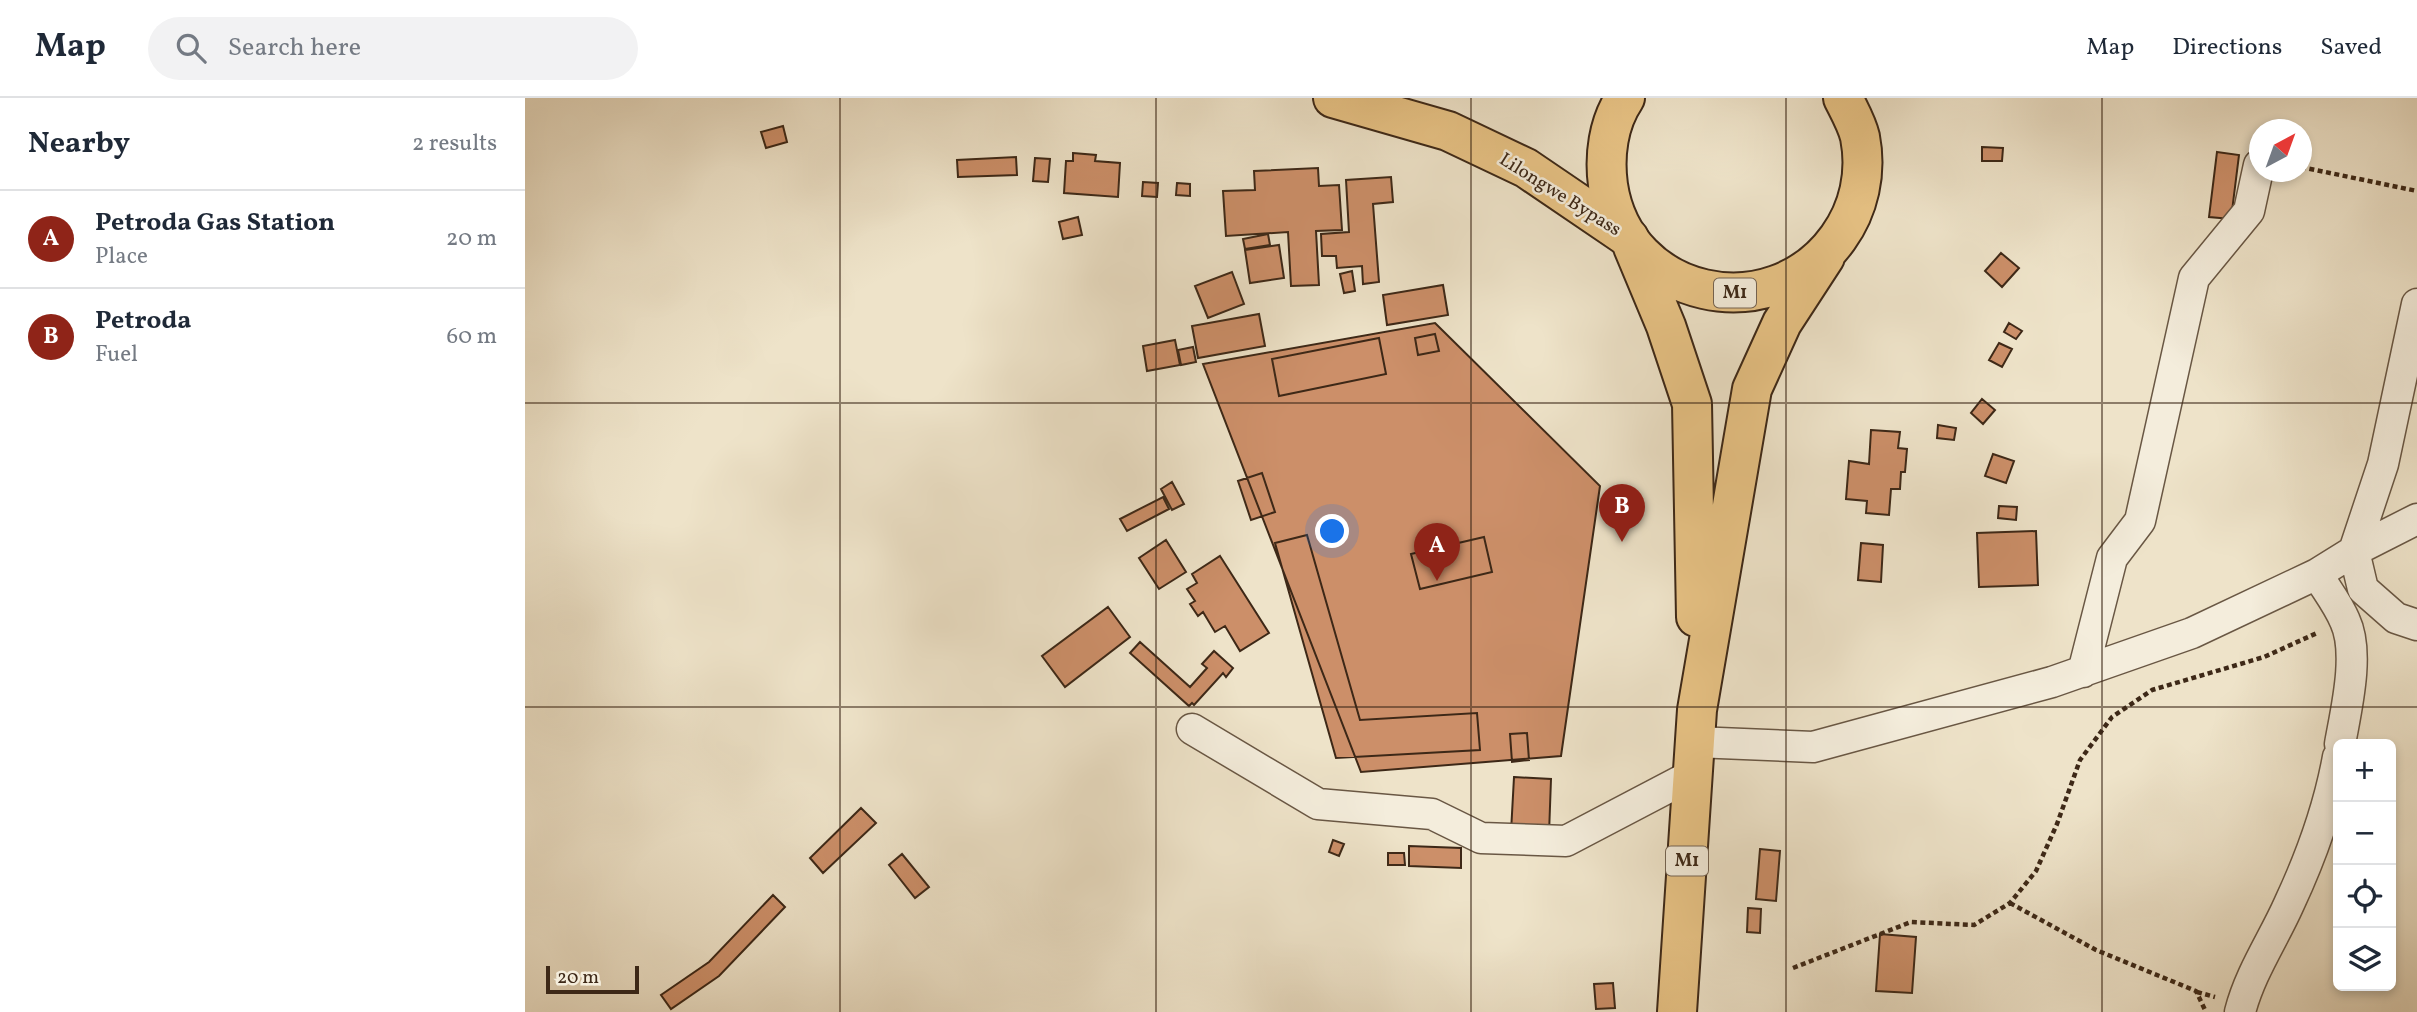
<!DOCTYPE html>
<html lang="en">
<head>
<meta charset="utf-8">
<style>
  body { margin:0; font-family:Vollkorn,serif; background:#f2f2f3; color:#1f2937 }
  .controls { position:absolute; right:21px; bottom:21px; display:grid; overflow:hidden; border-radius:10px; box-shadow:0 4px 10px #0003 }
  .controls button { width:63px; height:63px; display:grid; place-items:center; padding:0; border:0; border-bottom:2px solid #e0e1e3; background:#fff; color:#1f2937; font:35px sans-serif }
  .compass { position:absolute; left:1724px; top:21px; width:63px; height:63px; border-radius:50%; background:#fff; box-shadow:0 4px 10px #0003; rotate:41deg }
  .scale { position:absolute; left:21px; bottom:18px; width:93px; box-sizing:border-box; padding-left:7px; border:4px solid #3d2817; border-top:0; font-size:19px; line-height:24px; white-space:nowrap; color:#3d2817; -webkit-text-stroke:5px #f4eddc; paint-order:stroke }
  .you { position:absolute; left:808px; top:434px; width:24px; height:24px; margin:-18px; border:5px solid #fff; border-radius:50%; background:#1a73e8; box-shadow:0 0 0 10px #1a73e833 }
  .badge { display:grid; place-items:center; width:46px; height:46px; border-radius:50%; background:#8f2418; color:#fff; font-size:23px; font-weight:700 }
  .pin { position:absolute; translate:-50% -58px; filter:drop-shadow(0 2px 4px #0008) }
  .pin::after { content:''; position:absolute; top:37px; width:24px; height:21px; background:inherit; clip-path:polygon(0 0,100% 0,50% 100%) }
  .list { margin:0; padding:0; list-style:none }
  h2 { display:flex; justify-content:space-between; align-items:center; height:91px; margin:0; padding:0 28px; font-size:30px }
  h2 small { font-size:23px; font-weight:400; color:#747a83 }
  .list li { display:grid; grid-template-columns:46px 1fr auto; gap:21px; align-items:center; box-sizing:border-box; height:98px; padding:0 28px; border-top:2px solid #e0e1e3 }
  .list b { display:block; font-size:26px; white-space:nowrap }
  .list p { margin:0; font-size:23px; white-space:nowrap; color:#747a83 }
  .list em { font-size:23px; font-style:normal; color:#747a83 }
  .icon { flex:none; width:38px; height:38px; fill:none; stroke:currentColor; stroke-width:2; stroke-linecap:round; stroke-linejoin:round }
  .map { position:relative; flex:none; width:1892px; height:914px; overflow:hidden }
  header { display:flex; align-items:center; gap:42px; box-sizing:border-box; height:98px; padding:0 35px; background:#fff; border-bottom:2px solid #e0e1e3 }
  header strong { font-size:33px }
  nav { display:flex; gap:38px; margin-inline-start:auto; font-size:24px }
  .search { width:490px; height:63px; background:#f2f2f3; display:flex; align-items:center; gap:18px; box-sizing:border-box; padding:0 24px; border-radius:38px; color:#747a83; font-size:26px }
  main { display:flex }
  aside { flex:1; background:#fff }
  .map>svg:first-child { display:block }
</style>
</head>
<body>
<header>
<strong>Map</strong>
<div class="search"><svg class="icon" aria-label="search" viewBox="0 0 24 24"><circle cx="10" cy="10" r="6"/><path d="M15 15l6 6"/></svg>Search here</div>
<nav><a>Map</a><a>Directions</a><a>Saved</a></nav>
</header>
<main>
<aside>
<h2>Nearby<small>2 results</small></h2>
<ul class="list">
<li><span class="badge">A</span><div><b>Petroda Gas Station</b><p>Place</p></div><em>20 m</em></li>
<li><span class="badge">B</span><div><b>Petroda</b><p>Fuel</p></div><em>60 m</em></li>
</ul>
</aside>
<div class="map">
<svg width="1892" height="914" viewBox="0 0 1892 914">
  <rect width="100%" height="100%" fill="#eee3c9"/>
  <filter id="stains"><feTurbulence type="fractalNoise" baseFrequency=".00286" numOctaves="4"/><feColorMatrix values="0 0 0 0 .2 0 0 0 0 .09 0 0 0 0 .02 0 0 0 .5 -.17"/></filter>
  <radialGradient id="worn" r=".72"><stop offset=".6" stop-color="#630" stop-opacity="0"/><stop offset="1" stop-color="#630" stop-opacity=".3"/></radialGradient>
  <!-- building -->
  <path fill="#cc8f69" stroke="#3d2817" stroke-width="2" d="M258,28L262,44L241,50L236,34Z
    M1457,49L1478,50L1477,63H1457Z
    M1692,54L1714,57L1706,121L1684,119Z
    M548,55L571,57L570,63L595,65L593,99L539,95L541,63H548Z
    M491,59L492,77L433,79L432,62Z
    M510,60L525,61L523,84L508,83Z
    M793,70L794,88L814,87L817,132L791,133L794,187L766,188L763,134L701,138L698,93L730,92L729,73Z
    M866,79L868,104L848,106L854,184L838,186L837,168L812,170L811,158H797L796,136L824,134L821,82Z
    M618,84L633,85L632,99L617,98Z
    M652,85L665,86V98L651,97Z
    M553,119L557,137L538,141L534,124Z
    M743,136L745,147L720,151L718,141Z
    M754,147L759,180L725,185L720,152Z
    M1476,155L1494,170L1477,189L1460,173Z
    M827,173L830,193L819,195L815,176Z
    M707,174L719,206L683,220L670,188Z
    M918,187L923,217L862,227L858,197Z
    M734,216L740,248L673,260L667,228Z
    M910,225L1075,388L1036,658L836,674L678,266Z
    M1484,225L1497,233L1491,241L1479,234Z
    M910,236L914,253L893,257L890,240Z
    M854,240L861,276L754,298L747,261Z
    M650,242L655,267L622,273L618,248Z
    M1474,245L1487,251L1477,269L1464,262Z
    M668,249L671,264L656,267L653,252Z
    M1457,301L1470,312L1458,326L1446,315Z
    M1413,327L1431,330L1429,342L1412,340Z
    M1346,332L1375,334L1373,350L1382,351L1380,374H1376L1375,391H1366L1364,417L1341,415L1342,403L1321,401L1324,363L1344,366Z
    M1468,356L1489,363L1481,385L1460,378Z
    M737,375L750,414L726,422L713,383Z
    M647,384L659,406L647,412L636,391Z
    M638,399L644,411L602,433L595,421Z
    M1474,408L1492,409L1491,422L1473,420Z
    M1511,433L1513,487L1454,489L1452,435Z
    M782,437L835,622L952,615L955,652L811,660L750,445Z
    M959,439L967,474L895,491L886,456Z
    M641,442L661,474L634,491L614,460Z
    M1336,445L1358,447L1356,484L1333,482Z
    M695,458L744,535L715,553L700,528L690,534L678,514L673,518L665,506L670,503L662,491L672,485L667,476Z
    M583,509L605,539L540,589L517,558Z
    M615,544L665,589L682,570L677,566L689,553L708,570L701,579L698,575L669,607L667,605L664,608L605,555Z
    M1002,635L1004,662L987,664L985,636Z
    M989,679L1026,681L1024,736L986,734Z
    M336,710L351,725L298,775L285,760Z
    M808,742L819,746L814,758L804,754Z
    M884,748L936,750V770L884,768Z
    M1235,751L1255,753L1251,803L1231,801Z
    M863,755H879L880,767H863Z
    M377,756L404,789L390,800L364,767Z
    M248,797L260,809L194,878L146,911L136,897L184,864Z
    M1223,810L1236,811L1235,835L1222,834Z
    M1355,836L1391,839L1387,895L1351,893Z
    M1088,885L1090,910L1071,911L1069,886Z"/>
  <g fill="none" stroke-linecap="round" stroke-linejoin="round">
    <defs>
      <path id="minor" d="M1892,206L1858,366L1829,453L1838,491L1871,520L1892,527
        M1792,476C1801,491 1813,506 1820,523C1835,555 1821,612 1815,646
        M1558,574L1587,460L1615,423L1669,180L1724,113L1734,67
        M667,631L793,706L907,716L956,740L1041,743L1167,677
        M1170,644L1288,649L1527,584L1667,535L1792,476L1829,453L1892,421
        M1715,914C1725,875 1748,842 1764,806C1786,759 1804,709 1813,659"/>
      <path id="major" d="M808,0L923,33L1001,70L1104,140"/>
      <path id="highway" d="M1100,0C1083,25 1079,58 1083,87C1100,201 1246,233 1313,140C1334,111 1342,75 1335,39C1332,26 1324,12 1318,0
        M1108,149L1141,228L1167,306L1171,519
        M1152,914L1172,612L1227,291L1257,225L1300,159"/>
    </defs>
    <!-- minor casing -->
    <use href="#minor" stroke="#695744" stroke-width="33"/>
    <!-- major casing -->
    <use href="#major" stroke="#3d2817" stroke-width="42"/>
    <!-- highway casing -->
    <use href="#highway" stroke="#3d2817" stroke-width="42"/>
    <!-- path -->
    <path stroke="#3d2817" stroke-width="4.5" stroke-dasharray="5 3.5" stroke-linecap="butt" d="M1776,69L1892,93
      M1485,805L1571,852L1671,893L1681,914
      M1268,870L1386,824L1449,827L1485,805L1511,773L1532,726L1555,662L1587,619L1627,592L1739,559L1792,535
      M1672,894L1690,899"/>
    <!-- minor -->
    <use href="#minor" stroke="#f4eddc" stroke-width="30"/>
    <!-- major -->
    <use href="#major" stroke="#e7c284" stroke-width="38"/>
    <!-- highway -->
    <use href="#highway" stroke="#e7c284" stroke-width="38"/>
  </g>
  <!-- grid -->
  <path fill="none" stroke="#3d2817" stroke-width="2" stroke-opacity="0.55" d="M315,0V914M631,0V914M946,0V914M1261,0V914M1577,0V914M0,305H1892M0,609H1892"/>
  <g text-anchor="middle" dominant-baseline="central" stroke-width="5" stroke-linejoin="round" paint-order="stroke">
    <!-- shield labels -->
    <g fill="#f4eddc" stroke="#746352" stroke-width="2">
      <rect x="1189" y="180.5" width="42" height="29" rx="5"/>
      <rect x="1141" y="748.5" width="42" height="29" rx="5"/>
    </g>
    <g font-size="18" font-weight="bold" fill="#3d2817">
      <text x="1210" y="195">M1</text>
      <text x="1162" y="763">M1</text>
    </g>
    <!-- street labels -->
    <g font-size="19" fill="#3d2817" stroke="#f4eddc">
      <text transform="translate(1035 97) rotate(32)">Lilongwe Bypass</text>
    </g>
  </g>
  <rect width="100%" height="100%" filter="url(#stains)"/>
  <rect width="100%" height="100%" fill="url(#worn)"/>
</svg>
<div class="controls">
<button>+</button>
<button>−</button>
<button><svg class="icon" aria-label="locate" viewBox="0 0 24 24"><circle cx="12" cy="12" r="6"/><path d="M12 2v4M12 18v4M2 12h4M18 12h4"/></svg></button>
<button><svg class="icon" aria-label="layers" viewBox="0 0 24 24"><path d="M12 4l9 5-9 5-9-5zM3 14l9 5 9-5"/></svg></button>
</div>
<svg class="compass" viewBox="-18 -18 36 36"><path d="M0-13l5 13h-10z" fill="#e53935"/><path d="M0 13l5-13h-10z" fill="#747a83"/></svg>
<div class="scale">20 m</div>
<div class="you"></div>
<div class="pin badge" style="left:912px;top:483px">A</div>
<div class="pin badge" style="left:1097px;top:444px">B</div>
</div>
</main>
</body>
</html>
